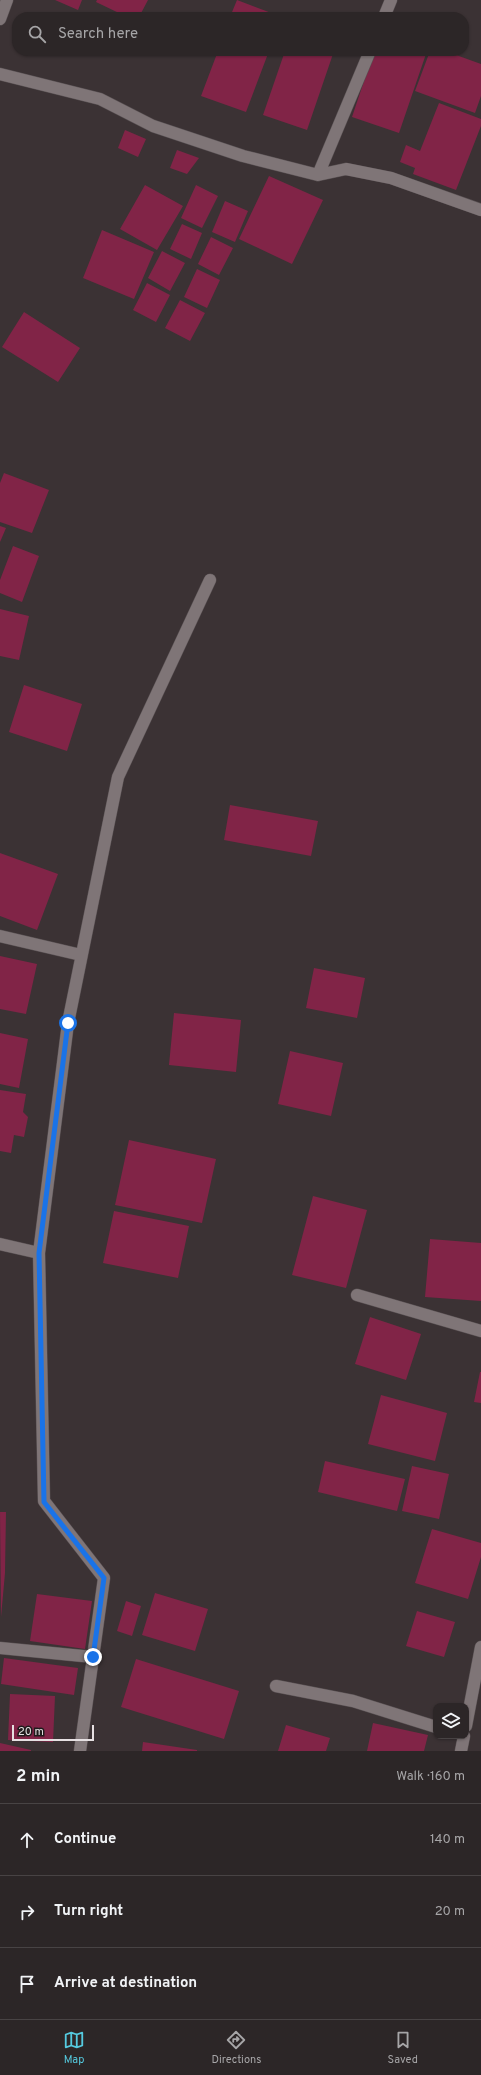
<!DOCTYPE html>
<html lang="en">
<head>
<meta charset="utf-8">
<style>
  body { margin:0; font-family:Overpass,sans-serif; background:#383233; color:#f1f3f6 }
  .controls { position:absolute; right:12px; bottom:12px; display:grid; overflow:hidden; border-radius:8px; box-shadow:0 1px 3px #0004 }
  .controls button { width:36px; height:36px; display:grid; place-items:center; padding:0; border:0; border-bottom:1px solid #484344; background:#2c2627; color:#f1f3f6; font:20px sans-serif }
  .scale { position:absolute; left:12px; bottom:10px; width:82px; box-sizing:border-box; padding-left:4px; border:2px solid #e6e0e2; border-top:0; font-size:11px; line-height:14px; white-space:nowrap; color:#e6e0e2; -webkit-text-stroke:3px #1f1b1c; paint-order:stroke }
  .stop { position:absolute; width:12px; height:12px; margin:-9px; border:3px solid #1a73e8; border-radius:50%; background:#fff }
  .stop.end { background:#1a73e8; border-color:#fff; box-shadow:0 1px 4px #0008 }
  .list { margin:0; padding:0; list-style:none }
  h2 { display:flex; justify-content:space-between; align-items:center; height:52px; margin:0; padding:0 16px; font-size:17px }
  h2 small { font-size:13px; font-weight:400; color:#a6a5a7 }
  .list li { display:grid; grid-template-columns:26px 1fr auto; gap:12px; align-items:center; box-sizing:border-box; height:72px; padding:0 16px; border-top:1px solid #484344 }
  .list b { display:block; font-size:15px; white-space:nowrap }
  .list em { font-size:13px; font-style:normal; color:#a6a5a7 }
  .icon { flex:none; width:22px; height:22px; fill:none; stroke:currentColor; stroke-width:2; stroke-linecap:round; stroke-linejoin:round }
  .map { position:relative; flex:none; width:481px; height:1751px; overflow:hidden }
  .search { position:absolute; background:#2c2627; box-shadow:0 1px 3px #0004; left:12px; right:12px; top:12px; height:44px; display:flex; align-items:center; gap:10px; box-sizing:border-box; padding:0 14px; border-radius:16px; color:#a6a5a7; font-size:15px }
  .sheet { height:268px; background:#2c2627 }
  nav { display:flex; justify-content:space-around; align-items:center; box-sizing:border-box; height:56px; border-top:1px solid #484344; background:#2c2627; font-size:11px; color:#a6a5a7 }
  nav a { display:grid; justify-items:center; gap:2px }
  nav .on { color:#55cadf }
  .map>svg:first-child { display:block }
</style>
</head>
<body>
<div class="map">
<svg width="481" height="1751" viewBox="0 0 481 1751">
  <rect width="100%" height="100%" fill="#3b3234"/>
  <!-- building -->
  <path fill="#812447" d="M55,0H82L78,10Z
    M97,0H148L139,17H119L121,14L96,2Z
    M237,0L282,17H230Z
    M218,51H269L246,112L201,96Z
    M285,51H334L307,130L263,115Z
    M374,51H427L399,133L352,117Z
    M430,51H445L481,64V96L475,113L415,91Z
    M439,103L481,119V126L456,190L413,174L415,168L400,162L406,145L420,151Z
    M125,130L146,139L138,157L118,148Z
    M177,150L199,158L187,174L170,168Z
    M269,176L323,200L292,264L239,239Z
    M145,185L183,206L157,250L120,229Z
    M196,185L218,196L202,228L181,218Z
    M225,201L248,211L235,242L212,232Z
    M182,224L202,233L191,259L170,249Z
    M102,230L154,252L134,299L83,278Z
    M211,237L233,248L219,275L198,264Z
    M162,251L185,263L170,291L148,278Z
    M197,269L220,280L207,308L184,297Z
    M147,283L170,295L156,322L133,310Z
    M180,300L205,313L190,341L165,328Z
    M24,312L80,348L58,382L2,347Z
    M4,473L49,490L32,533L0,522V483Z
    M0,526L6,528L0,542Z
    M13,546L39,556L22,602L0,593V580Z
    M0,609L29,616L19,660L0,656Z
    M24,685L82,704L67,751L9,732Z
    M230,805L318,821L311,856L224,840Z
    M0,853L58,874L37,930L0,916Z
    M0,956L37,964L26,1014L0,1009Z
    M314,968L365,978L357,1018L306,1008Z
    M174,1013L241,1020L236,1072L169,1065Z
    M0,1033L28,1039L19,1088L0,1084Z
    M290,1051L343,1063L331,1116L278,1104Z
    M0,1090L26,1094L23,1112L28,1117L24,1137L14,1135L11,1153L0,1151Z
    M129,1140L216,1159L202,1223L115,1205Z
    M313,1196L367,1210L346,1288L292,1275Z
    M114,1211L189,1226L178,1278L103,1263Z
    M430,1239L481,1243V1301L425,1297Z
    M370,1317L421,1334L406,1380L355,1364Z
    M480,1372H481V1403L474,1402Z
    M381,1395L447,1413L435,1461L368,1444Z
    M325,1461L405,1479L397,1511L318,1492Z
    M412,1466L449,1474L439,1519L402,1511Z
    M0,1512H6L5,1573L1,1617Z
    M432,1529L481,1543V1557L468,1599L415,1583Z
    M155,1593L208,1609L195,1651L142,1635Z
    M37,1594L92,1601L85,1649L30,1641Z
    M126,1601L141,1606L132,1636L117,1631Z
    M417,1611L455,1622L444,1657L406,1646Z
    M4,1658L78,1668L74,1695L1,1684Z
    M136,1659L239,1691L224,1739L121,1707Z
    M10,1694L55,1696L53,1742L8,1740Z
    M373,1723L428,1735L424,1751H367Z
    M286,1725L330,1738L326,1751H278Z
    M143,1742L197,1750V1751H142Z
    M0,1743L31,1750V1751H0Z"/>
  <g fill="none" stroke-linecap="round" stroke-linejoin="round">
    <defs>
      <path id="minor" d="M384,17L391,0
        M0,19L7,0
        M0,74L100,99L153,126L243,156L318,175L346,169L391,178L481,210
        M318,175L370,51
        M0,936L81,955
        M0,1244L39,1253
        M357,1295L481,1331
        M0,1648L93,1657
        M276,1686L353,1701L436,1727
        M466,1726L481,1647
        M80,1751L104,1578L44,1501L39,1253L68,1023L118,777L210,580
        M461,1751L464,1736"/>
    </defs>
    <!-- minor casing -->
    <use href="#minor" stroke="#595153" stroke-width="13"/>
    <!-- minor -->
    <use href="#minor" stroke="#7f7577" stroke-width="12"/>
  </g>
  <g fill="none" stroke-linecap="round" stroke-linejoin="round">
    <!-- route -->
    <path stroke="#1a73e8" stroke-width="5" d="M68,1023L39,1253L44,1502L104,1578L93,1657"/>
  </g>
</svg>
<div class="controls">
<button><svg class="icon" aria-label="layers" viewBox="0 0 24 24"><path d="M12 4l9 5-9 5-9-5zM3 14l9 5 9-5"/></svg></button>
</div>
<div class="scale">20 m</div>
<div class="stop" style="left:68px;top:1023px"></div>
<div class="stop end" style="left:93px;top:1657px"></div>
<div class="search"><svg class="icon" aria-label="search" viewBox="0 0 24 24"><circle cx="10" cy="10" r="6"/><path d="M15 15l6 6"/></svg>Search here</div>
</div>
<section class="sheet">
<h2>2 min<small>Walk · 160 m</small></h2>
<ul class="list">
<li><svg class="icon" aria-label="ahead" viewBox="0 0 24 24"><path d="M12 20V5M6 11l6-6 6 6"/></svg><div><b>Continue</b></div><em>140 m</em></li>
<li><svg class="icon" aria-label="right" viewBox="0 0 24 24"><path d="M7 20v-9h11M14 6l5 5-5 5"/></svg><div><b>Turn right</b></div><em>20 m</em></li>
<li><svg class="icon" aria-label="arrive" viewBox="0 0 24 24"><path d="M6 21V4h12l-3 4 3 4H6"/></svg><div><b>Arrive at destination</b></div></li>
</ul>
</section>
<nav>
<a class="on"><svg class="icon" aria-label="map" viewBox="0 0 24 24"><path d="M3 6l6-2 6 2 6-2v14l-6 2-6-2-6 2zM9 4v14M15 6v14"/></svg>Map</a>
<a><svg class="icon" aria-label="directions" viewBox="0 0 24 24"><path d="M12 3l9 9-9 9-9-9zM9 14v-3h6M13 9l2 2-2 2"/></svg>Directions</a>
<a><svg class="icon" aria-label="saved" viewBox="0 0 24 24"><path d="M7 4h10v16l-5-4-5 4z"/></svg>Saved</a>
</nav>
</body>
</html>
